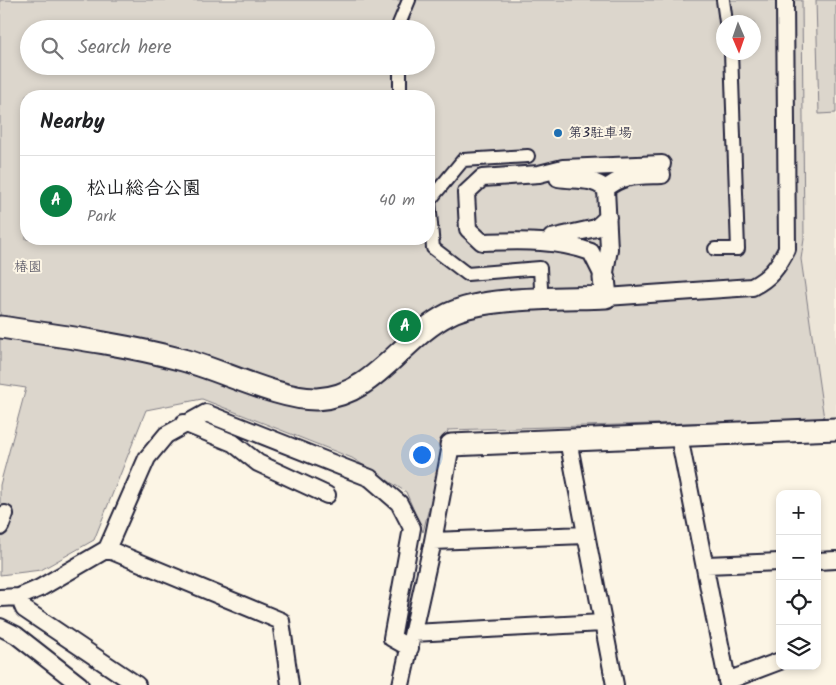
<!DOCTYPE html>
<html lang="en">
<head>
<meta charset="utf-8">
<style>
  body { margin:0; font-family:Kalam,"Klee One",sans-serif; background:#f6f6f6; color:#202124 }
  .controls { position:absolute; right:15px; bottom:15px; display:grid; overflow:hidden; border-radius:10px; box-shadow:0 2px 8px #0003 }
  .controls button { width:45px; height:45px; display:grid; place-items:center; padding:0; border:0; border-bottom:1px solid #e0e0e0; background:#fff; color:#202124; font:25px sans-serif }
  .compass { position:absolute; left:716px; top:15px; width:45px; height:45px; border-radius:50%; background:#fff; box-shadow:0 2px 8px #0003; rotate:178deg }
  .you { position:absolute; left:421px; top:454px; width:18px; height:18px; margin:-12px; border:4px solid #fff; border-radius:50%; background:#1a73e8; box-shadow:0 0 0 8px #1a73e833 }
  .badge { display:grid; place-items:center; width:32px; height:32px; border-radius:50%; background:#0b8043; color:#fff; font-size:16px; font-weight:700 }
  .pin { position:absolute; translate:-50% -50%; border:2px solid #fff; box-shadow:0 1px 5px #0006 }
  .list { margin:0; padding:0; list-style:none }
  h2 { display:flex; justify-content:space-between; align-items:center; height:65px; margin:0; padding:0 20px; font-size:21px }
  h2 small { font-size:16px; font-weight:400; color:#757577 }
  .list li { display:grid; grid-template-columns:32px 1fr auto; gap:15px; align-items:center; box-sizing:border-box; height:90px; padding:0 20px; border-top:1px solid #e0e0e0 }
  .list b { display:block; font-size:19px; white-space:nowrap }
  .list p { margin:0; font-size:16px; white-space:nowrap; color:#757577 }
  .list em { font-size:16px; font-style:normal; color:#757577 }
  .icon { flex:none; width:28px; height:28px; fill:none; stroke:currentColor; stroke-width:2; stroke-linecap:round; stroke-linejoin:round }
  .map { position:relative; flex:none; width:836px; height:685px; overflow:hidden }
  .search { position:absolute; background:#fff; box-shadow:0 2px 8px #0003; left:20px; top:20px; width:415px; height:55px; display:flex; align-items:center; gap:12px; box-sizing:border-box; padding:0 18px; border-radius:28px; color:#757577; font-size:19px }
  .panel { position:absolute; background:#fff; box-shadow:0 2px 8px #0003; left:20px; top:90px; width:415px; height:155px; border-radius:20px }
  .map>svg:first-child { display:block }
</style>
</head>
<body>
<div class="map">
<svg width="836" height="685" viewBox="0 0 836 685">
  <rect width="100%" height="100%" fill="#fcf5e5"/>
  <filter id="ink" filterUnits="userSpaceOnUse"><feTurbulence type="fractalNoise" baseFrequency=".02" numOctaves="2"/><feDisplacementMap in="SourceGraphic" scale="10" xChannelSelector="R" yChannelSelector="G"/><feConvolveMatrix kernelMatrix="1 2 1 2 8 2 1 2 1" color-interpolation-filters="sRGB"/></filter>
  <g filter="url(#ink)">
    <!-- built -->
    <path fill="#ece5d8" d="M802,0H836V418L824,419L801,259L804,239Z"/>
    <!-- green -->
    <path fill="#dcd6cc" stroke="#7f7c84" fill-rule="evenodd" d="M0,0H802L804,239L801,259L824,419L448,430L423,532L406,492L352,458L202,399L146,410L94,540L41,570L0,575V485L26,388L0,384ZM724,22H754V52H724ZM29,29H426V66H29ZM26,96H429V239H26Z
      M816,0H836V113L819,114Z"/>
    <g fill="none" stroke-linecap="round" stroke-linejoin="round">
      <defs>
        <path id="pedestrian" d="M723,0L726,22
          M399,29V24L409,0
          M400,66V96
          M528,156L463,160L429,201L433,248L467,274L540,268L541,288
          M715,249H738L731,52"/>
        <path id="minor" d="M558,178C576,181 591,177 606,189L609,249L604,278
          M606,189C622,174 641,176 662,175
          M551,238L596,228L608,217
          M604,278L591,252C555,239 520,241 482,242L468,229L466,193L482,178L539,174L563,168L662,164
          M606,297L752,287C770,278 778,267 787,249L785,0
          M184,423L233,443L258,463L327,495
          M679,436L728,685
          M568,440L615,685
          M0,527L5,514
          M433,541L585,535
          M107,549L281,621L290,685
          M817,561L836,560
          M706,565L780,562
          M19,597L24,609L137,685
          M0,598L19,597L40,588L107,549L147,458L166,435L206,413L370,478L399,503L412,528L392,638L410,648
          M0,627L16,635L80,685
          M413,633L603,623
          M727,681L780,661
          M401,685L433,541L451,445"/>
        <path id="tertiary" d="M0,327C61,336 123,344 183,360C221,370 280,400 317,399C375,396 401,338 449,314C485,296 563,299 606,297L604,278
          M451,445L836,429"/>
      </defs>
      <!-- pedestrian casing -->
      <use href="#pedestrian" stroke="#22223b" stroke-width="16"/>
      <!-- minor casing -->
      <use href="#minor" stroke="#22223b" stroke-width="20"/>
      <!-- tertiary casing -->
      <use href="#tertiary" stroke="#22223b" stroke-width="25"/>
      <!-- pedestrian -->
      <use href="#pedestrian" stroke="#fcf5e5" stroke-width="12"/>
      <!-- minor -->
      <use href="#minor" stroke="#fcf5e5" stroke-width="16"/>
      <!-- tertiary -->
      <use href="#tertiary" stroke="#fcf5e5" stroke-width="21"/>
    </g>
  </g>
  <!-- markers -->
  <circle fill="#1f6fb2" stroke="#fcf5e5" stroke-width="2" cx="558" cy="133" r="5"/>
  <g text-anchor="middle" dominant-baseline="central" stroke-width="4" stroke-linejoin="round" paint-order="stroke">
    <!-- poi labels -->
    <g font-size="14" fill="#22223b" stroke="#fcf5e5" text-anchor="start">
      <text x="568" y="133">第3駐車場</text>
    </g>
    <!-- park labels -->
    <g font-size="14" fill="#504f5f" stroke="#fcf5e5">
      <text x="28" y="267">椿園</text>
    </g>
  </g>
</svg>
<div class="controls">
<button>+</button>
<button>−</button>
<button><svg class="icon" aria-label="locate" viewBox="0 0 24 24"><circle cx="12" cy="12" r="6"/><path d="M12 2v4M12 18v4M2 12h4M18 12h4"/></svg></button>
<button><svg class="icon" aria-label="layers" viewBox="0 0 24 24"><path d="M12 4l9 5-9 5-9-5zM3 14l9 5 9-5"/></svg></button>
</div>
<svg class="compass" viewBox="-18 -18 36 36"><path d="M0-13l5 13h-10z" fill="#e53935"/><path d="M0 13l5-13h-10z" fill="#757577"/></svg>
<div class="you"></div>
<div class="pin badge" style="left:405px;top:326px">A</div>
<div class="search"><svg class="icon" aria-label="search" viewBox="0 0 24 24"><circle cx="10" cy="10" r="6"/><path d="M15 15l6 6"/></svg>Search here</div>
<section class="panel">
<h2>Nearby<small></small></h2>
<ul class="list">
<li><span class="badge">A</span><div><b>松山総合公園</b><p>Park</p></div><em>40 m</em></li>
</ul>
</section>
</div>
</body>
</html>
